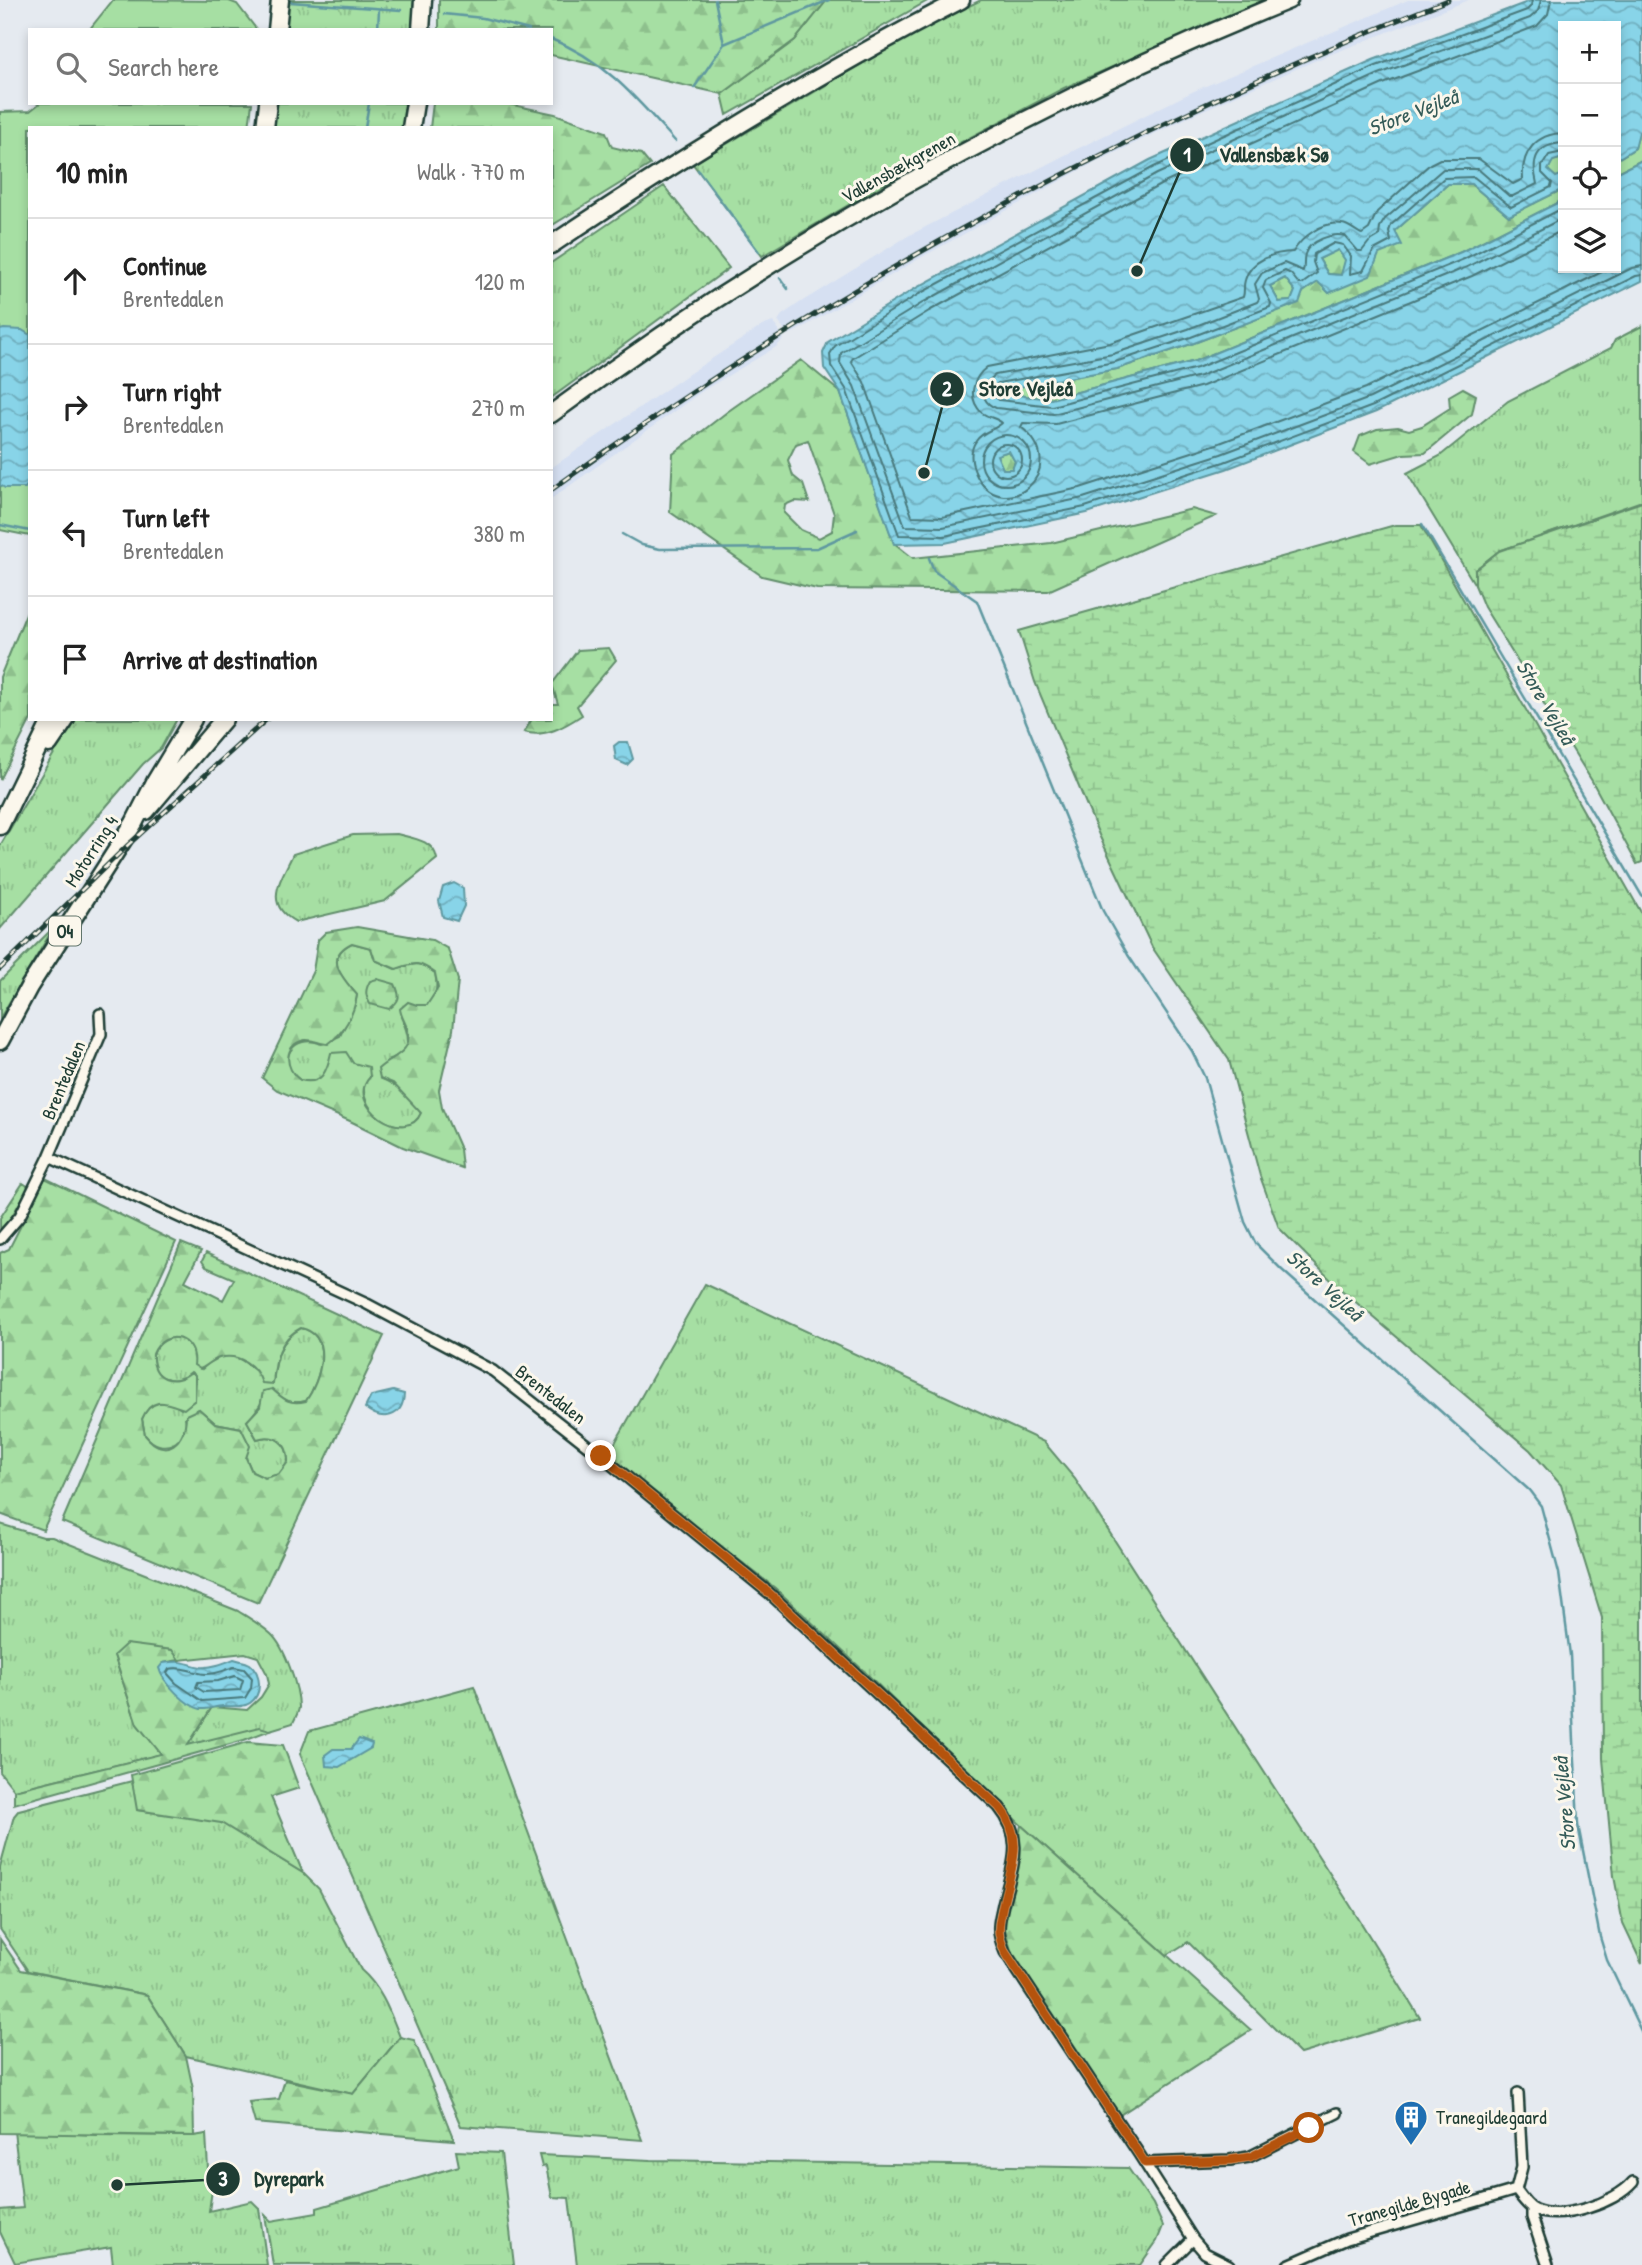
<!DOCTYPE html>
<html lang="en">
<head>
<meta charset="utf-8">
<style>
  body { margin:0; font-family:"Patrick Hand",sans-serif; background:#f6f6f6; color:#222 }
  .controls { position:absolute; right:21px; top:21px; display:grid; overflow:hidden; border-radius:0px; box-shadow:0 4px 10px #0003 }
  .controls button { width:63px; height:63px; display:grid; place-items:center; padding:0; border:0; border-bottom:2px solid #e0e0e0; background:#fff; color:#222; font:35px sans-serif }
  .stop { position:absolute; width:21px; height:21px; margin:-16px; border:5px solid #b45309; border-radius:50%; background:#fff }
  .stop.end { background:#b45309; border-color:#fff; box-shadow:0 2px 7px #0008 }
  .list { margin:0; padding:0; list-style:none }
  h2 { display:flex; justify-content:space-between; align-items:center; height:91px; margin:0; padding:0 28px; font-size:30px }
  h2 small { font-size:23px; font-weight:400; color:#767676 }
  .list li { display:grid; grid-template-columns:46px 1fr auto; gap:21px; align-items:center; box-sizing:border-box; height:126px; padding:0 28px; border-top:2px solid #e0e0e0 }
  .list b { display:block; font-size:26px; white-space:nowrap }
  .list p { margin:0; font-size:23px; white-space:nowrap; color:#767676 }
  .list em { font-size:23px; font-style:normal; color:#767676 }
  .icon { flex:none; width:38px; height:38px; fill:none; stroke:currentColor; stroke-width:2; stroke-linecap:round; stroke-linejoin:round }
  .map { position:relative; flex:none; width:1642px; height:2265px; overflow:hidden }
  .search { position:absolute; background:#fff; box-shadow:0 4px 10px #0003; left:28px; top:28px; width:525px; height:77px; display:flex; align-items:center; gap:18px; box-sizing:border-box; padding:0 24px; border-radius:0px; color:#767676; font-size:26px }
  .panel { position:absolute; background:#fff; box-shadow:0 4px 10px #0003; left:28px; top:126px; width:525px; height:595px; border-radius:0px }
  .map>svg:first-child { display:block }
</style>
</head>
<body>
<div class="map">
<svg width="1642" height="2265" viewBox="0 0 1642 2265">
  <defs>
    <pattern id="grass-tufts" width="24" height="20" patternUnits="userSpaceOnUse" patternTransform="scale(1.75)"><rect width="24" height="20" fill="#a6dfa3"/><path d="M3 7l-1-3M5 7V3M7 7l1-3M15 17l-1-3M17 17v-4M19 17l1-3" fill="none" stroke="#8ec08d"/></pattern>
    <pattern id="forest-firs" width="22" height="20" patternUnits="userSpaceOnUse" patternTransform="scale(1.75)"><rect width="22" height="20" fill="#a6dfa3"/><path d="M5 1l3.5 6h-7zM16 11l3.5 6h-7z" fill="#8ec08d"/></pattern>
    <pattern id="wetland-marsh" width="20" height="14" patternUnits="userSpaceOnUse" patternTransform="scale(1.75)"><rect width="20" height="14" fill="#a6dfa3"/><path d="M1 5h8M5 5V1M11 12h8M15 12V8" fill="none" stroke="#8ec08d"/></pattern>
    <pattern id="water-waves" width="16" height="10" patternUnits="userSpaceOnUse" patternTransform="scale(1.75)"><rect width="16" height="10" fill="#88d4e8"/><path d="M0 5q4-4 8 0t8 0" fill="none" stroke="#6fadbd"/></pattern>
  </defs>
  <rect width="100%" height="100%" fill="#e5eaf0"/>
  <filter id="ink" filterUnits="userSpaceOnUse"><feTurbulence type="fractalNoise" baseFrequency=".0143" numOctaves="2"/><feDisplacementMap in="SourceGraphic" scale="14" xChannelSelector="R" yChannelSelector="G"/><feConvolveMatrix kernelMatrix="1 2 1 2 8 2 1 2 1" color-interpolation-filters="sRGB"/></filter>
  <g filter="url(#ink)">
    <!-- built -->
    <path fill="#d6e0f2" d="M1408,0H1469L1314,61L1199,112L1082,169L922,257L797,331L788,335L778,321L782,315L801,302L908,236L1069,153L1194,91Z
      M773,322L784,339L776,347L704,390L551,499V468L693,371L762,326Z"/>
    <!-- grass -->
    <path fill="url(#grass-tufts)" stroke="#628e6c" stroke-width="2" d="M288,0H414L412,30H286Z
      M827,0H929L727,115L722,94L795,40Z
      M981,0H1267L1064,88L906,171L762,256L693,164L912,34Z
      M277,103H405L402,128H273Z
      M664,186L729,268L551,398V263Z
      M1642,326V501L1499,551L1475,570V585L1407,473L1440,456L1508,401L1611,348L1615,340Z
      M74,719H177L161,748L143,764L0,929V846Z
      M397,834C412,838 434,840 437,859L385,901L296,922C262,904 281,880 293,854L353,835Z
      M51,930V932L0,1018V981Z
      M352,943L371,948L375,960L395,969C415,964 418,960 435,973C438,988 437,994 427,1005H417L401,1017C410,1036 414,1053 389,1059L380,1078C397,1085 412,1098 421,1113C408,1143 356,1114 365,1082L330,1060L324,1076L313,1082L300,1080C274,1062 293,1032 322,1044L340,1036L355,1005L357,995C341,977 323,957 352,943Z
      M705,1284L1044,1442L1075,1479L1350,1905L1420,2018L1300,2054L1188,1942L1167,1955L1021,1825L866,1673L775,1588L607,1457Z
      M301,1328C334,1335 320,1381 306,1401C290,1405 284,1400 272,1389C262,1399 258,1411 247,1421L257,1439C275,1433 289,1443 288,1462L279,1474L265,1478L252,1472L246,1458L249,1446L241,1428L215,1423L199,1409L185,1417C190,1444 161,1456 145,1435L142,1419C149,1401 166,1398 181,1409L195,1400L196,1379L191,1373C173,1386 151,1379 153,1354C159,1340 176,1331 189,1344C195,1351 198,1362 202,1369C235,1337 248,1371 273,1383C276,1359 278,1340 301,1328Z
      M0,1524L43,1537H52L238,1611C249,1618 261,1625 271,1634C285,1647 299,1688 299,1707C299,1712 295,1718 293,1723L270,1730L260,1728L187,1746L212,1707L247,1710L261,1697L269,1684L267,1674L258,1657L245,1653L179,1660L171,1650L157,1649L114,1655L137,1724L162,1754L14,1790L0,1772Z
      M474,1686L642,2140L461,2126L300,1754L309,1731Z
      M132,1781L138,1810L221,1822L303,1873L319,1889L361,1970C381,1987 390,2012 400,2037L353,2094L186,2056L147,1995L28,1971L0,1929V1867L14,1816L19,1810Z
      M14,2131L95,2135L194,2136L206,2134L208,2169H215L209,2211L252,2201L259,2208L267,2265H113L111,2247L15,2263L0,2232V2210L23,2208Z
      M456,2151L501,2153L514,2265H273L265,2215L271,2221L317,2213V2208L459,2166Z
      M539,2155L651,2160L1128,2168L1153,2204L1163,2226L1157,2241L1140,2265H577L569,2198L552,2197L546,2166L542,2167Z"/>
    <!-- forest -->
    <path fill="url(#forest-firs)" stroke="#628e6c" stroke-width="2" fill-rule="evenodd" d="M439,0H827L795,40L722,94L551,55V30H439Z
      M433,103H504L555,114L606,132L612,147L641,154L650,165L551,226V128H430Z
      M1642,130V160L1616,173V160L1635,148L1639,131Z
      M1563,158V174L1556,178L1548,170L1552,161Z
      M1448,184H1471L1509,216L1563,189V200L1461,252L1195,361L1051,399L988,392L1117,369L1194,343L1298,303L1303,292L1318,281L1329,293L1379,254L1395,231Z
      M1338,249L1346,260L1341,275L1328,274L1319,259Z
      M1285,278L1295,291L1291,301L1279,302L1270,286Z
      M801,360L840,392L894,543L913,558L1051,543L1192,509L1216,516L1048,591L817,589L762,576L670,512L673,454L727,412ZM808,440L834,514L832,531L819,538L801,530L784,513L785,505L794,501L809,502L803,484L793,476L788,460L796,444Z
      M1463,388L1476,395L1472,414L1425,453L1403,454L1370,464L1354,452L1360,436L1377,429L1398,427L1409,430L1422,426L1450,408L1449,396Z
      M1009,451L1015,461L1012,469H1003L996,455Z
      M30,604L31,719L0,780V677Z
      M609,648L616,660L577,706L582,715C564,727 545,738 524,732L532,719H551V704H558L552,684L578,650Z
      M357,927L432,940L448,949L458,980L453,1030L439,1090L442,1108L460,1149L462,1168L403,1147L350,1121L277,1090L262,1078L313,971L318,940L326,932ZM352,943L371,948L375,960L396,969C414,963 418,960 435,973L438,988L427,1005H417L408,1002L400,1009C401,1017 406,1023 408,1031C413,1053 390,1057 378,1069L380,1078L393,1083L421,1113C408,1146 343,1106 370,1077L369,1067L353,1063L346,1052L331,1053C327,1071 322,1086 300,1080C284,1069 283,1044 305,1040C313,1039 320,1044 328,1044C344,1033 354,1014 357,995C342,978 323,957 352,943Z
      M377,979L395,984C401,997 400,1001 389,1009L370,1004C365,995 365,990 370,981Z
      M45,1178L176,1242L43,1530L0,1514V1253L9,1249Z
      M23,1183L29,1187L9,1221L0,1229V1218Z
      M181,1243L201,1251L185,1281L223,1300L234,1279L206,1267L202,1261L206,1253L384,1336L258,1603L62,1522ZM301,1328C334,1335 320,1381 306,1401C290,1405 284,1400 272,1389L263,1391L260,1407L247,1421L257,1439C275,1433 289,1443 288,1462L279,1474L265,1478L252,1472L246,1458L250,1446L241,1428L215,1423L199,1409L186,1415C186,1442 166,1461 145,1435L142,1419C152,1395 166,1403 184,1409L195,1400V1375L191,1372C174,1387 151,1379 153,1354C164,1327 198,1336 194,1365L200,1369C205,1367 211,1361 219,1358C239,1353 256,1365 262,1383L273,1384C275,1359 279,1339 301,1328Z
      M126,1644L172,1650L179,1660L163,1663L201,1709L212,1707L188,1745L260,1727L270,1730L244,1740L14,1804V1790L161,1754L137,1724L114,1655Z
      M248,1742L283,1745L299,1788L271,1797L303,1873L221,1823L137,1810L131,1775Z
      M1021,1825L1251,2030L1118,2116L1013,1957L1003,1923Z
      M0,1939L21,1970L147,1995L186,2056L193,2089L194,2136L0,2133Z
      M400,2037L414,2040L454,2140L255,2123L249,2102L279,2099L285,2080L353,2094Z"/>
    <!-- wetland -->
    <path fill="url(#wetland-marsh)" stroke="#628e6c" stroke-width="2" d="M1642,502V862L1637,864L1592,781L1484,607L1475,585V570L1499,551Z
      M1395,525H1421L1642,914V1964L1623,1924L1614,1876L1603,1759L1602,1618L1561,1485L1530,1450L1338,1287L1279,1228L1260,1176L1229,1060L1152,947L1099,835L1035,682L1019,631Z"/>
    <!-- park -->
    <path fill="#a6dfa3" stroke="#628e6c" stroke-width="2" d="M113,0L229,1L237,4L257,30H89Z
      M40,103H252L249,128H30V536L0,530V112L30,111Z"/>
    <!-- water -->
    <path fill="url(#water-waves)" stroke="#5e98a0" stroke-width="2" fill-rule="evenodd" d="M1533,0H1642V130L1639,132L1635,148L1616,160V142L1619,136L1616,132V26H1563V158L1553,161L1548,170L1556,177L1563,174V189L1509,216L1471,184H1448L1395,231L1402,245L1379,254L1370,276L1329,293L1318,282L1303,292L1299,303L1194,343L1117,369L992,392L1051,399L1195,361L1461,252L1563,200V268H1616V173L1642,160V281L1376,412L1226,469L1087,513L945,543L894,544L840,392L824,368L823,353L828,342L916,288L1150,160L1373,60ZM1338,250L1345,260L1341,275L1328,274L1319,259ZM1285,278L1295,291L1291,301L1279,302L1270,286ZM1009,451L1015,462L1012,469H1003L997,455Z
      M4,329L22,330L30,335V482L25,488H5L0,485V330Z
      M619,742H628L633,759L627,765L616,760L614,746Z
      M454,883L463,888L464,906L457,921L443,917L439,901L443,887Z
      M393,1391L404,1394C403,1418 382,1422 365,1408L371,1396Z
      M234,1659C240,1661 245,1661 250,1664C261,1673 263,1694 250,1703C243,1708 232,1706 223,1706C216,1706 207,1710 201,1709C187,1707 162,1681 159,1668L163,1663C184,1660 183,1663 201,1667C212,1668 224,1663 234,1659Z
      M359,1739L372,1744L371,1748L339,1767L326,1766L325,1755L333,1749H351Z"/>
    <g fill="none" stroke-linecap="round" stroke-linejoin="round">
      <!-- shore -->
      <path stroke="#49797c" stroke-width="2" d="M1532,0L1531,6L1527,10L1376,66L1154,167L919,294L835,346L830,354L831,366L846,389L899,535L944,536L1085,507L1224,462L1373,406L1636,276L1642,275
        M1541,0L1538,11L1530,18L1379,74L1157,174L924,302L841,353L840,363L854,386L905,526L943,527L1083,498L1221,454L1370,398L1632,268L1642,266
        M1551,0L1548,14L1537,26L1383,84L1162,184L929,311L853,358L851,361L864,382L912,516L942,517L1080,488L1217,444L1366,388L1610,268
        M1563,133C1536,134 1521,152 1523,179L1513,184L1479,159H1440L1430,164L1377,212L1369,229L1362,234C1356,232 1350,225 1342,224C1322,221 1302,237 1293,252C1275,252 1250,260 1245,280C1243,286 1245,291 1243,297L1110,343L987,367C972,378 967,399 982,413C989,418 997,418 1002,423C995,430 982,431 976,441C969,451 971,462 975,472C1000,530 1076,470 1021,427L1023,423L1056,424L1203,386L1472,276L1563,230
        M1563,143C1535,145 1531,160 1537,184L1513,196H1509L1478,169H1443L1385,219L1380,227L1379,236L1369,242L1362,251H1358L1345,236C1333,232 1309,241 1305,254C1303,260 1305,266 1303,271L1284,263L1262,273L1255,284L1259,299L1257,302L1188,329L1113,354L995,375L985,384C981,395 985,404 996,408L1053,414L1200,376L1467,267L1563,218
        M1563,152L1549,155L1542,166V173L1552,183L1551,187L1511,207L1474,177L1444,178L1391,225L1389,232L1391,241L1374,250L1363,271L1350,274L1351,256L1343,245L1334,243L1314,254L1313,262L1317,273L1302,284H1299L1291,274L1285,271L1266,280L1263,288L1271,303L1270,307L1191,337L1115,362L998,383L993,388L992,394L999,400L1052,406L1197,368L1464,259L1563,208
        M981 460a25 25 0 1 1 50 0a25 25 0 1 1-50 0Z
        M990 460a16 16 0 1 1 32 0a16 16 0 1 1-32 0Z
        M234,1667L244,1669L252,1678L251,1688L245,1698L202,1701L176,1683L167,1673L169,1669C181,1667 188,1670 199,1673C211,1676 223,1671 234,1667Z
        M235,1676L243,1680L240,1690L204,1692L196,1687L198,1682L218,1681Z"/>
      <!-- stream -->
      <path stroke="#5e98a0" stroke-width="2.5" d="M260,0H264
        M290,2L401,10
        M444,14L483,18L529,30
        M378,30L379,9
        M551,39C605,60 637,99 675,141
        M724,44L829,0
        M694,88L724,44L715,0
        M365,128L369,103
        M698,170L759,252
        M780,278L788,289
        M1422,524L1642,896
        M0,525L30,531
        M622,534L642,545L660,549L817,548L857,530
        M929,558L934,571L977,601L1103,911L1128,955L1192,1051L1205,1078L1245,1222L1256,1244L1282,1270L1529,1490L1541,1506L1559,1573L1570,1655L1578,1825L1600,1937L1607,1960L1642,2033"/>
      <defs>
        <path id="minor" d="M49,1157L367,1304L493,1371L601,1456L768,1592L999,1807C1026,1840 1012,1867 1003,1904C1001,1915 997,1926 1000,1937C1001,1942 1003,1947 1005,1952L1139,2154L1193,2239L1205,2253L1229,2265
          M0,1239L20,1216L49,1157L101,1034L100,1014
          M1145,2163L1230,2160L1249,2157L1337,2113
          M1516,2190L1522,2167L1518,2093
          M1532,2210V2217L1548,2265
          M1167,2265L1193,2239
          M1288,2265L1347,2239L1516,2190C1521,2197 1528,2207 1535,2210C1562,2221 1615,2203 1633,2182"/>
        <path id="motorway" d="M277,30L280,0
          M421,30L423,0
          M265,128L268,103
          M411,128L415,103
          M551,245C684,156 819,73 961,0
          M551,414C778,246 1028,106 1289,0
          M49,744L66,719
          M146,811L224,719
          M0,826L52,719
          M0,1041L29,987L134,823L155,782L193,719"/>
      </defs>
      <!-- minor casing -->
      <use href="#minor" stroke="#1f3d34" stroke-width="14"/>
      <!-- motorway casing -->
      <use href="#motorway" stroke="#1f3d34" stroke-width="21"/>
      <!-- minor -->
      <use href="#minor" stroke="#fbf7ec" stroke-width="9"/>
      <!-- motorway -->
      <use href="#motorway" stroke="#fbf7ec" stroke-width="16"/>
      <defs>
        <path id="rail" d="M551,490C829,289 1129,125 1448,0
          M0,969L128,845L267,719"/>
      </defs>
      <!-- rail casing -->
      <use href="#rail" stroke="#1f3d34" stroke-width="5"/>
      <!-- rail -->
      <use href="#rail" stroke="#fbf7ec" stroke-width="2.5" stroke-dasharray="8" stroke-linecap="butt"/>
    </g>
  </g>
  <g fill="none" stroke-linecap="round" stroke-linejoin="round" filter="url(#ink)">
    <!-- route -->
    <path stroke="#b45309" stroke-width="9" d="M601,1456L768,1592L999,1807C1026,1839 1011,1867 1003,1904C1001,1915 997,1927 1000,1937C1001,1942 1003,1947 1005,1952L1145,2163L1230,2160L1250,2157L1309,2128"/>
  </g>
  <!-- icons -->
  <defs>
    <symbol id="building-pin" viewBox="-11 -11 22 30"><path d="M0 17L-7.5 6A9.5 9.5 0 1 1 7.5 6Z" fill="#1f6fb2" stroke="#fbf7ec"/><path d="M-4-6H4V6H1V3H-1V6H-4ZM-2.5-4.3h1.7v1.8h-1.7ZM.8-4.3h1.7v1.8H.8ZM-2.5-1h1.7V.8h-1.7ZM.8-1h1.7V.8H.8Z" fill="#fff"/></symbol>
  </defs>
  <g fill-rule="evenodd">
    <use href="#building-pin" x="1392" y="2098" width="38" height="52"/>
  </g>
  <g text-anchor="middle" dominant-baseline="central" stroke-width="6" stroke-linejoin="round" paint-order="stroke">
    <!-- shield labels -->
    <rect fill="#fbf7ec" stroke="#61756b" stroke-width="2" x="49" y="916.5" width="32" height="29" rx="5"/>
    <g font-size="18" font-weight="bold" fill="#1f3d34">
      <text x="65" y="931">O4</text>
    </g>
    <!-- street labels -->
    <g font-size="19" fill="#1f3d34" stroke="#fbf7ec">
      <text transform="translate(898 167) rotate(-29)">Vallensbækgrenen</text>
      <text transform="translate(91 851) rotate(-57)">Motorring 4</text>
      <text transform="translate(63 1080) rotate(-67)">Brentedalen</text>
      <text transform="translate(551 1394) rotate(38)">Brentedalen</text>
      <text transform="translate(1409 2203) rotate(-16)">Tranegilde Bygade</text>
    </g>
    <!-- poi labels -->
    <g font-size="19" fill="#1f3d34" stroke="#fbf7ec" text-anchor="start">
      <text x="1436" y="2117">Tranegildegaard</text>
    </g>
    <!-- water labels -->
    <g font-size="21" font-style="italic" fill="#345b58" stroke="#fbf7ec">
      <text transform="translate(1413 112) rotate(-21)">Store Vejleå</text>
      <text transform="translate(1546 702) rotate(59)">Store Vejleå</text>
      <text transform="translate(1325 1285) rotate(42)">Store Vejleå</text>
      <text transform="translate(1564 1804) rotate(-95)">Store Vejleå</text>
    </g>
  </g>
  <!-- callouts -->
  <path fill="none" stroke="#1f3d34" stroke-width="2.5" d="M1137 271L1187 155M924 473L947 389M117 2185L223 2179"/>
  <g fill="#1f3d34" stroke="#fbf7ec" stroke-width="2.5">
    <circle cx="1137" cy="271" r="7"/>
    <circle cx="924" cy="473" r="7"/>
    <circle cx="117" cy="2185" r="7"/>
    <circle cx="1187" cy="155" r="18"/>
    <circle cx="947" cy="389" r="18"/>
    <circle cx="223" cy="2179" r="18"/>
  </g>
  <g font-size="21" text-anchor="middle" font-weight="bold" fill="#fff">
    <text x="1187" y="162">1</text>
    <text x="947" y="396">2</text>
    <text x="223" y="2186">3</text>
  </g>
  <g font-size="21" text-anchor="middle" font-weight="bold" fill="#1f3d34" stroke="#fbf7ec" stroke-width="6" stroke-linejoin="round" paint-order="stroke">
    <text x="1274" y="162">Vallensbæk Sø</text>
    <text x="1026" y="396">Store Vejleå</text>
    <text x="289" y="2186">Dyrepark</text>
  </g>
</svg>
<div class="controls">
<button>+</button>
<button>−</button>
<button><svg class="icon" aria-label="locate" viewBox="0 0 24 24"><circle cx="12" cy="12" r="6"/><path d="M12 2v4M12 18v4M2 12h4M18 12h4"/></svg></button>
<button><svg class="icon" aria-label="layers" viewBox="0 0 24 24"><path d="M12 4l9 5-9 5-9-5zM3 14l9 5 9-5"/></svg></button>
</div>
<div class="stop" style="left:1309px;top:2128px"></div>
<div class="stop end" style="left:601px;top:1456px"></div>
<div class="search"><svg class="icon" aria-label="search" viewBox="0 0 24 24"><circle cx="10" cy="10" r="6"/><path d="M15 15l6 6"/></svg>Search here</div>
<section class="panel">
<h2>10 min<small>Walk · 770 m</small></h2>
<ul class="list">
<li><svg class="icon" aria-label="ahead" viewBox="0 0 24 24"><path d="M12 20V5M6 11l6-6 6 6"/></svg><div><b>Continue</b><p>Brentedalen</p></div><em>120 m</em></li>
<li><svg class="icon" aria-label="right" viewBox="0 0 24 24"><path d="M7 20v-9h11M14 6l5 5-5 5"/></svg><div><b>Turn right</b><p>Brentedalen</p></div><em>270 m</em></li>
<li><svg class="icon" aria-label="left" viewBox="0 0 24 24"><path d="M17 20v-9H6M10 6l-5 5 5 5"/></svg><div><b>Turn left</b><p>Brentedalen</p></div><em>380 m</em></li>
<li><svg class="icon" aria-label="arrive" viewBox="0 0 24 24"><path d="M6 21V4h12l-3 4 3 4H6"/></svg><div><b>Arrive at destination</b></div></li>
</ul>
</section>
</div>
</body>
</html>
